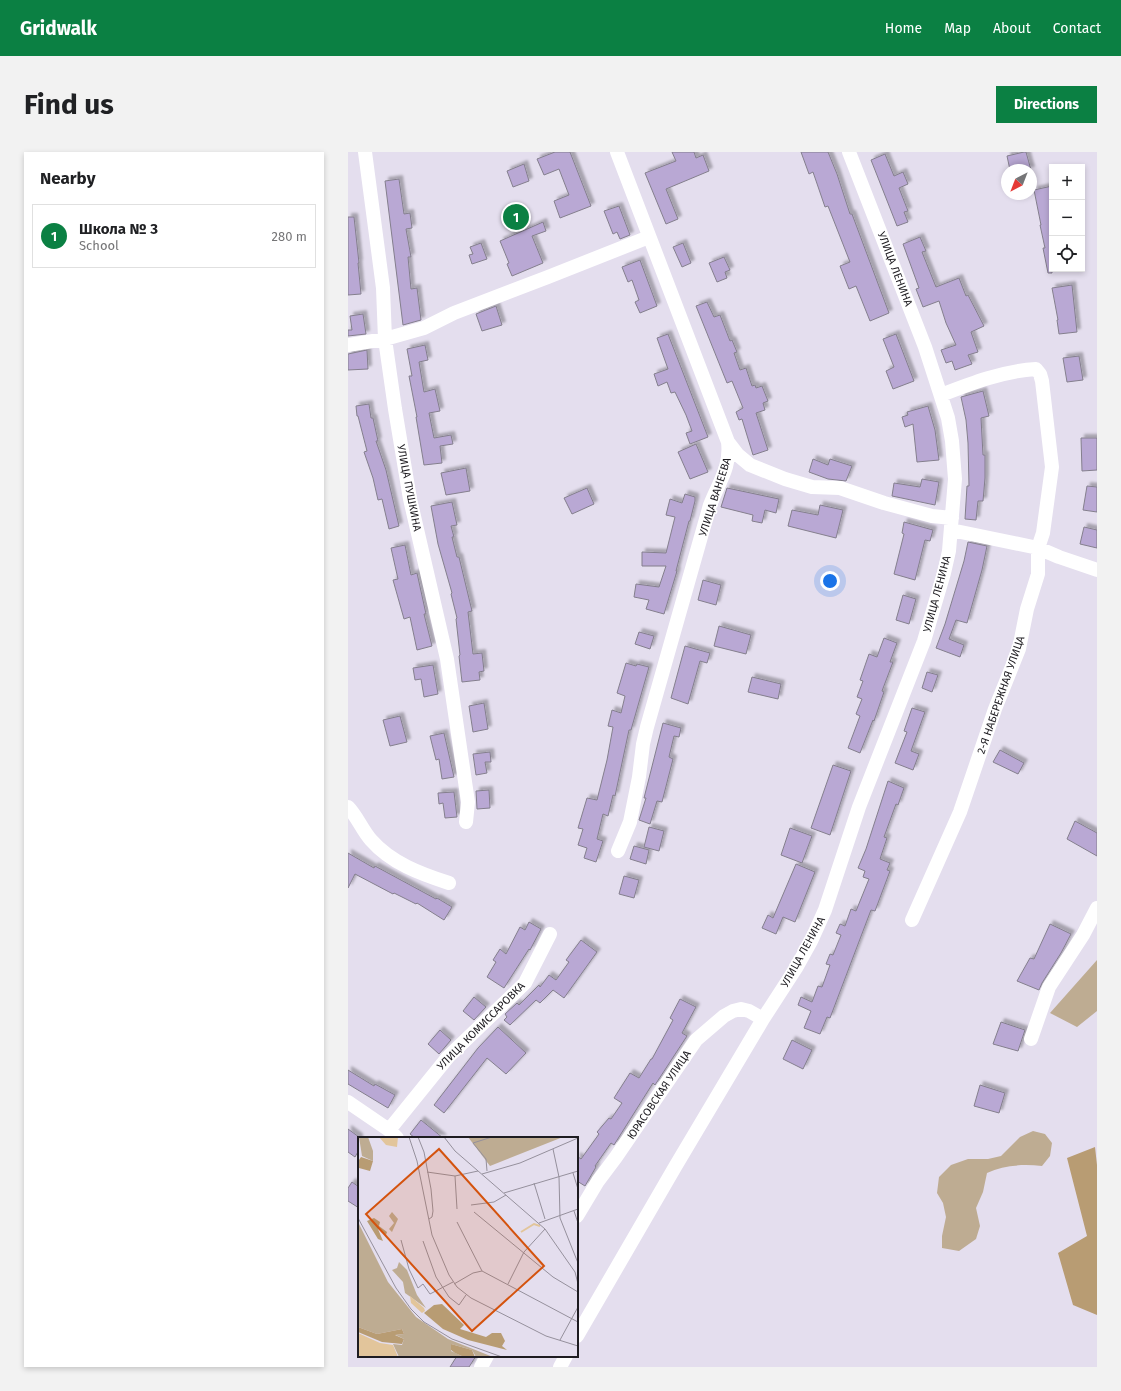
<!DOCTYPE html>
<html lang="en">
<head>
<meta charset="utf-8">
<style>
  body { margin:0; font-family:"Fira Sans",sans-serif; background:#f2f2f2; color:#202124 }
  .controls { position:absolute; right:12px; top:12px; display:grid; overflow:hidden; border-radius:0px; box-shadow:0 2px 6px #0003 }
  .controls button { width:36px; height:36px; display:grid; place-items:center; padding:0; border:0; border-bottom:1px solid #e0e0e0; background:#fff; color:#202124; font:20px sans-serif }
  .compass { position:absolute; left:653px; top:12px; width:36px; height:36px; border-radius:50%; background:#fff; box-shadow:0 2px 6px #0003; rotate:222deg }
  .you { position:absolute; left:482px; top:429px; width:14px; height:14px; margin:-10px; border:3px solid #fff; border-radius:50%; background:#1a73e8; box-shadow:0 0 0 6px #1a73e833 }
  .badge { display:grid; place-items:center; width:26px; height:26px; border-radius:50%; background:#0b8043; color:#fff; font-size:13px; font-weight:700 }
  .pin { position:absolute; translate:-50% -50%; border:2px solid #fff; box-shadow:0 1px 4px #0006 }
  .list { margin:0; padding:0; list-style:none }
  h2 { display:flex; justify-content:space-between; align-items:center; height:52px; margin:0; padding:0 16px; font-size:17px }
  h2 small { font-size:13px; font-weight:400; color:#757577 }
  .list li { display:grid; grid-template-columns:26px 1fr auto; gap:12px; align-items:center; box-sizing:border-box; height:64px; margin:0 8px 8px; padding:0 8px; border:1px solid #e0e0e0; border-radius:0px }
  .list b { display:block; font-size:15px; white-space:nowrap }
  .list p { margin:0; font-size:13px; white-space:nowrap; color:#757577 }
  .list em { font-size:13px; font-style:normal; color:#757577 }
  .icon { flex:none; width:22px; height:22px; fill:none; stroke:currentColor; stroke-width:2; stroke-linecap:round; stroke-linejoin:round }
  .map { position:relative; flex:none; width:749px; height:1215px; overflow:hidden; border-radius:0px }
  header { display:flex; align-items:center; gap:24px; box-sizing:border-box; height:56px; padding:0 20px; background:#0b8043; color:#fff }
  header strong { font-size:19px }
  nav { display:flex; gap:22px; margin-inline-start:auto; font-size:14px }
  .intro { display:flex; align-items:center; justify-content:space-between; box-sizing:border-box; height:96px; padding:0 24px }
  h1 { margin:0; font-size:28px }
  .button { padding:10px 18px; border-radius:0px; background:#0b8043; color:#fff; font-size:14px; font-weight:700 }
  main { display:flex; gap:24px; padding:0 24px }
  aside { flex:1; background:#fff; border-radius:0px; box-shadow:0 2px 6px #0003 }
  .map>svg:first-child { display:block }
</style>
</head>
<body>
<header>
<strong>Gridwalk</strong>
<nav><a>Home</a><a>Map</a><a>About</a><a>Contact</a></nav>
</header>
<div class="intro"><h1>Find us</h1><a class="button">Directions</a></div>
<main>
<aside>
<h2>Nearby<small></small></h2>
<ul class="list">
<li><span class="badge">1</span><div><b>Школа № 3</b><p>School</p></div><em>280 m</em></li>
</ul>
</aside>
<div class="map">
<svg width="749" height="1215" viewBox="0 0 749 1215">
  <defs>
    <filter id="shadow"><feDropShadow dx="3.5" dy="-3.5" stdDeviation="1" flood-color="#0004"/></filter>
  </defs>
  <rect width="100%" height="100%" fill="#e4deee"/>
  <!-- green -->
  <path fill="#beac92" d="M749,808V859L729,875L702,861Z
    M685,979L697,982L704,991L702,1004L694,1014C675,1012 656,1013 639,1021L635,1040L628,1056L632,1074L628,1087L611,1099L594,1096V1084L598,1065L595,1051L589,1041L591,1025L603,1013L620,1007H640L653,1004L672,985Z"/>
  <!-- forest -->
  <path fill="#b89c73" d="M747,995L749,1013V1163L725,1153L710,1101L739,1084L719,1006Z"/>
  <!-- building -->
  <path fill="#b9a8d4" stroke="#847f8d" filter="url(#shadow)" d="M207,0H222L243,54L212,66L206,49L221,43L211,17L196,23L189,7Z
    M324,0H346L348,6L355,3L361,19L318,37L330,67L318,72L297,21L328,9Z
    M453,0H480L489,22L502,62H504L541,161L522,169L508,134L501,137L492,114L502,110L480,54L477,55L465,20L461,22Z
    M676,0H678L683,18H662L659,4Z
    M537,2L546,24L555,20L560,32L551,36L560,59L556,60L560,70L549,74L523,8Z
    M176,12L181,29L165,35L159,19Z
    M51,27L56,62L62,61L64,76L58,77L63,105H60L63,137L69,136L73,168L55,173L37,29Z
    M704,34V121H700L695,96H697L692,73H693L686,38Z
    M271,54L282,83L272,87L269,80L265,82L256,59Z
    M0,65H6L11,111H10L13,142L0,143Z
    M195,70L198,79L184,84L195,111L164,124L159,112L161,111L152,89Z
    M572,85L578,99L574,100L588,135L611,126L618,144L620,143L636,174L623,180L630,200L620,203L624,212L607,218L604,209L598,211L593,198L608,193L598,171L591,149L575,155L568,137L571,136L555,92Z
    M133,91L139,107L124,112L121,103L125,102L122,95Z
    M335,91L343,111L334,115L325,95Z
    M376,105L382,118L377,120L379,126L369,130L361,111Z
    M292,108L309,154L292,161L287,150L291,148L284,128L280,130L274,115Z
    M724,133L729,180L711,182L709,168H710L704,136Z
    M359,150L366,165L372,163L382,189L384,188L389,200L386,201L392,218L398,216L404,234L407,233L408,236L414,234L420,249L415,251L417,258L408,261L420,298L405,303L394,267L391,268L388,260L395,256L384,229L379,231L348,154Z
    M148,154L154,173L134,179L128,162Z
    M15,162L18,182L0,184V178H4L2,164Z
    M320,182L360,285L342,292L338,281L344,279L338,263L327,240L323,241L319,230L310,234L306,222L320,217L309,186Z
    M548,182L566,229L545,237L538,219L546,215L535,187Z
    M77,193L80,208L71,210L76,240L87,237L92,259L81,261L86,286L103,283L105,292L92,294L94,311L76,313L68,265H69L61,224H64L59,197Z
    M19,198L20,217L0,218V202Z
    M731,204L735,228L719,230L715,206Z
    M635,239L641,264L633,266L635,303H637V326L635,349H630L628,368L617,367L619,334H621L620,291L618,268L613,245Z
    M21,252L23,266H25L30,289H28L38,318L51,374L41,377L34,347L30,348L25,326L16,300L19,299L10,264H9L8,254Z
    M580,254L587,278L591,308L569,310L565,272L557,275L554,265L560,263L559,260Z
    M733,286H749V318L734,319Z
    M348,292L360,320L342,327L330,300Z
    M465,307L480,313L482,307L504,314L498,329L480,327L461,320Z
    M118,316L122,339L98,343L93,321Z
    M574,327L591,330L587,353L544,344L546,331L572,335Z
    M739,334L749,335V360L735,358Z
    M239,336L246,352L224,362L216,346Z
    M379,336L431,347L428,361L417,358L414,371L404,369L405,363L373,355Z
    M337,342L347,345V349L342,369H341L328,419H329L316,462L298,457L301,448L286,445L288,432L311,435L318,414H294V400L318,401L327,365L318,363L322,347L334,351Z
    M104,350L109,373L103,374L106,385H104L109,405H111L124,459L120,460L125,502L134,501L136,519L131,520L132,528L114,530L111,504L112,503L108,467L109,466L103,442L104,441L90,392L83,354Z
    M472,353L495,358L488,386L440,374L444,358L470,363Z
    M556,370L585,378L582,389L577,388L567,428L546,422L556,382L554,381Z
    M736,375L749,378V396L732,392Z
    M620,390L639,394L634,418L619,471L608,468L601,487L616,493L612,505L588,496L597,472L616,409Z
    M57,393L63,423L69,421L78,462H76L84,494L69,498L62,465L56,467L45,428L50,427L43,396Z
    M355,428L373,433L368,453L350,448Z
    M555,443L568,447L561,472L548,468Z
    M371,474L403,483L398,502L366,494Z
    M291,480L306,484L302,497L287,492Z
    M536,486L549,491L542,510H545L534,539L536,540L526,569L525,568L512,601L500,596L512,564L508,562L514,547L509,545L515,529L512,528L521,502L529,505Z
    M337,494L362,501L359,511L352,509L340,552L323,546Z
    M278,511L288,514L289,512L301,515L283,578H281L267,644L265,643L260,664L255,662L249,687L255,689L248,710L236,706L239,696L230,693L235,677L230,676L239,646L249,648L259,608L265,575L260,574L264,558L273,561L277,544L269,541Z
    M85,513L90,542L76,545L73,527L67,528L65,516Z
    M579,520L590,523L584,540L574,536Z
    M404,525L433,532L430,547L400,540Z
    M136,551L140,577L125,580L121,554Z
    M564,556L577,560L563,599L571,602L565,618L547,611L559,580L556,579Z
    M52,564L59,590L42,594L35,568Z
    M315,571L333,576L331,585L326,584L321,605L325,607L314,650L309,649L302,672L291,668L298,646H296Z
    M96,581L106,625L94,627L91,607L88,608L82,584Z
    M652,598L676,611L670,622L645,610Z
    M142,600L143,610H137L139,621L128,623L125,602Z
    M485,613L503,619L482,683L463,676Z
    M540,629L556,636L550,653L548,652L536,685L539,686L532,707L542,711L539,718L542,719L527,759L523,758L482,866L479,865L472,882L456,876L463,859L450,853L453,845L464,850L470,834L474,835L482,813L478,812L482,802L485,803L493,783L488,781L492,772L497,774L503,757L508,759L521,727L515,725L517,719L510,716L518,697Z
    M141,638L142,656L129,657L128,639Z
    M106,640L109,665L97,666L95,651L91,652L90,641Z
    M727,669L749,681V704L719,687Z
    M301,675L316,679L311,699L296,695Z
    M442,676L464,684L454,711L433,703Z
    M286,694L301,698L298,712L282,707Z
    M0,701L26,716L27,714L88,747L89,746L104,755L96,768L69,751L68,752L46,741L45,742L7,722L0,736Z
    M448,712L467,720L447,770L435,765L428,782L414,776L420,763L425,766Z
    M276,724L291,728L286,746L271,742Z
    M181,770L193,777L182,798L181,797L156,836L139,825L148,810L145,808L152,797L158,802L172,775L177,778Z
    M702,772L723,782L713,801L694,831L691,838L669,829L682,806L686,807Z
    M233,788L249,800L216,846L205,838L192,851L188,848L162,873L156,868L159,865L157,862L169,851L171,853L191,833L192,835L201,823L208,828L221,810L218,808Z
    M126,845L138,855L126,868L115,859Z
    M332,847L348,855L334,881L339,884L307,933L305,931L266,993L263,991L247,1014L248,1015L237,1034L229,1029V1004L233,1007L251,982L249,980L261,966L263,967L274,951L266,946L282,921L291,926L303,907H304L325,868L322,866Z
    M653,870L677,878L670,899L645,892Z
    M150,875L178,901L158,922L139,906L96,961L86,953L130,896Z
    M92,878L103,888L91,902L80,892Z
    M444,888L464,898L455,917L435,907Z
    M0,918L26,934L27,932L47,943L40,956L0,932Z
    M632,933L657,941L651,961L626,954Z
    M73,968L95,986H67L62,982Z
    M0,977L11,985V998L7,1005L0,1000Z
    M4,1030L11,1035V1056L0,1049V1036Z
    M109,1204H128L121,1215H102Z"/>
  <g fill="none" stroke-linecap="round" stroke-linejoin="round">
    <!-- minor -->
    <path stroke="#fff" stroke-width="14" d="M17,0L35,136L37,187L47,257L62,347L99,507L120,650L118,670
      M269,0L380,290C383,315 371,330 362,353L299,575L295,592L291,625L282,670L270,699
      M0,193L37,187L76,176L106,161L200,125L301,85
      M380,290L390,303L402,313L437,327L464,335L492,336L536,351L584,364L604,366
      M603,378L690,396L711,405L749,418
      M0,655C9,664 14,678 23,688C43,711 73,722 101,731
      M564,768L612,660L647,557L671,497L679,457L690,422V396L695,381L704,315L694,229L692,222L688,217C655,219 624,231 593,243
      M683,887L701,835L735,783L749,756
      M0,950L41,978L49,986
      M41,978L100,905L177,831L202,782
      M229,1064L250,1029L268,1005L348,888L376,864L385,859L393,857L401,859L415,867
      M229,1184L327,1015L415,867L448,816L463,789L477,758L511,655L576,489L596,421L601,399L607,327L604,289L600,266L577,195L501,0
      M133,1215L139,1204
      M212,1215L218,1204"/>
  </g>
  <g text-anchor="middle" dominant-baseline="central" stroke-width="3.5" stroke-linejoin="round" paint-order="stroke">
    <!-- street labels -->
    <g font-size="11" fill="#1e1c21" stroke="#fff">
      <text transform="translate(547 117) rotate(69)">УЛИЦА ЛЕНИНА</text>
      <text transform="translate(61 336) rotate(79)">УЛИЦА ПУШКИНА</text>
      <text transform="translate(367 345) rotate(-72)">УЛИЦА ВАНЕЕВА</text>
      <text transform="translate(589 442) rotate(-75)">УЛИЦА ЛЕНИНА</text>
      <text transform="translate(653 543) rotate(-71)">2-Я НАБЕРЕЖНАЯ УЛИЦА</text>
      <text transform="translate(455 800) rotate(-61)">УЛИЦА ЛЕНИНА</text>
      <text transform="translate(133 874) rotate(-45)">УЛИЦА КОМИССАРОВКА</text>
      <text transform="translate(311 943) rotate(-56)">ЮРАСОВСКАЯ УЛИЦА</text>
    </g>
  </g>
  <!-- overview -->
  <g transform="translate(10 985)">
    <rect width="220" height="220" fill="#e4deee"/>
    <path d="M1,0H10L15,14V24L4,19ZM110,0H205L132,29ZM34,75L40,82L34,95L31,92L36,86L31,79ZM0,85L30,145L58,180L90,202L135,220H118L114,213L93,207V214L106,220H41L35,207L44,208L46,202L38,198L46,197L44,192L19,197L0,190ZM41,125L49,133L59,158L68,171L47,156L45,145L34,133L39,131Z" fill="#beac92"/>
    <path d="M0,17L1,23L3,20L15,24L12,34L1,31L0,35ZM16,81L22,85L21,89L29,95L28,98L20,92L25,104L20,102L9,84ZM84,167L106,188L102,192L128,200L134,196H143L147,204L144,209L149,213L110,203L85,192L66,176L76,168ZM0,190L19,197L44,192L46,197L37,198L46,202L44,207L24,205L0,195ZM93,207L114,213L117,220H106L97,216L93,213Z" fill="#b89c73"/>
    <path d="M21,0H40L39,10L28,8ZM52,159L66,171L67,174L64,176L53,166ZM0,196L22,206L35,208L40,220H0Z" fill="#e2c59b"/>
    <path fill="none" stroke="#e2c59b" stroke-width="2" d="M163,95L176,87L182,89"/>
    <path fill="none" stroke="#95909c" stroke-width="1" d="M51,0L59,24L74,98L91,138L99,150L113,161L188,199L220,209M60,0L66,15L73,52L75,74L74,80L71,82M86,0L97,14L187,92L217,135L220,147M195,12L201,40L202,81L220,126M129,34L128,22L115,6L134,0M69,35L97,39L120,34M215,36L220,52M124,37L162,26L220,1M97,39L99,72M176,46L187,82M146,56L220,34M113,68L136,65L148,58M216,74L220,86M116,75L195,140L220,155M0,81L38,151L53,172L66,185L94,202L144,220M99,85L124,134L220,185M181,86L220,72M43,103L51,132L60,151L65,147L72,157L95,145M65,104L78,140L91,160L101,168L108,158M96,147L115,136L124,134M150,147L166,115L187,92M202,203L220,170"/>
    <path fill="#d4530e" fill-opacity="0.15" stroke="#d4530e" stroke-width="2" d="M81,12L186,129L114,194L8,77Z"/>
    <rect width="220" height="220" fill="none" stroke="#1e1c21" stroke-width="2"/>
  </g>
</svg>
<div class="controls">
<button>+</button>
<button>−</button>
<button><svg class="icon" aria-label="locate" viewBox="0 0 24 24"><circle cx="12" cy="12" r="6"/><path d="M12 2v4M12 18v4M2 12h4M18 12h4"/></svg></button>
</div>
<svg class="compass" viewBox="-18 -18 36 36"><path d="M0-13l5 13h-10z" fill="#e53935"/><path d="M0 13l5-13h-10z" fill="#757577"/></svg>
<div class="you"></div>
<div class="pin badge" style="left:168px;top:65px">1</div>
</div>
</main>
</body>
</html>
